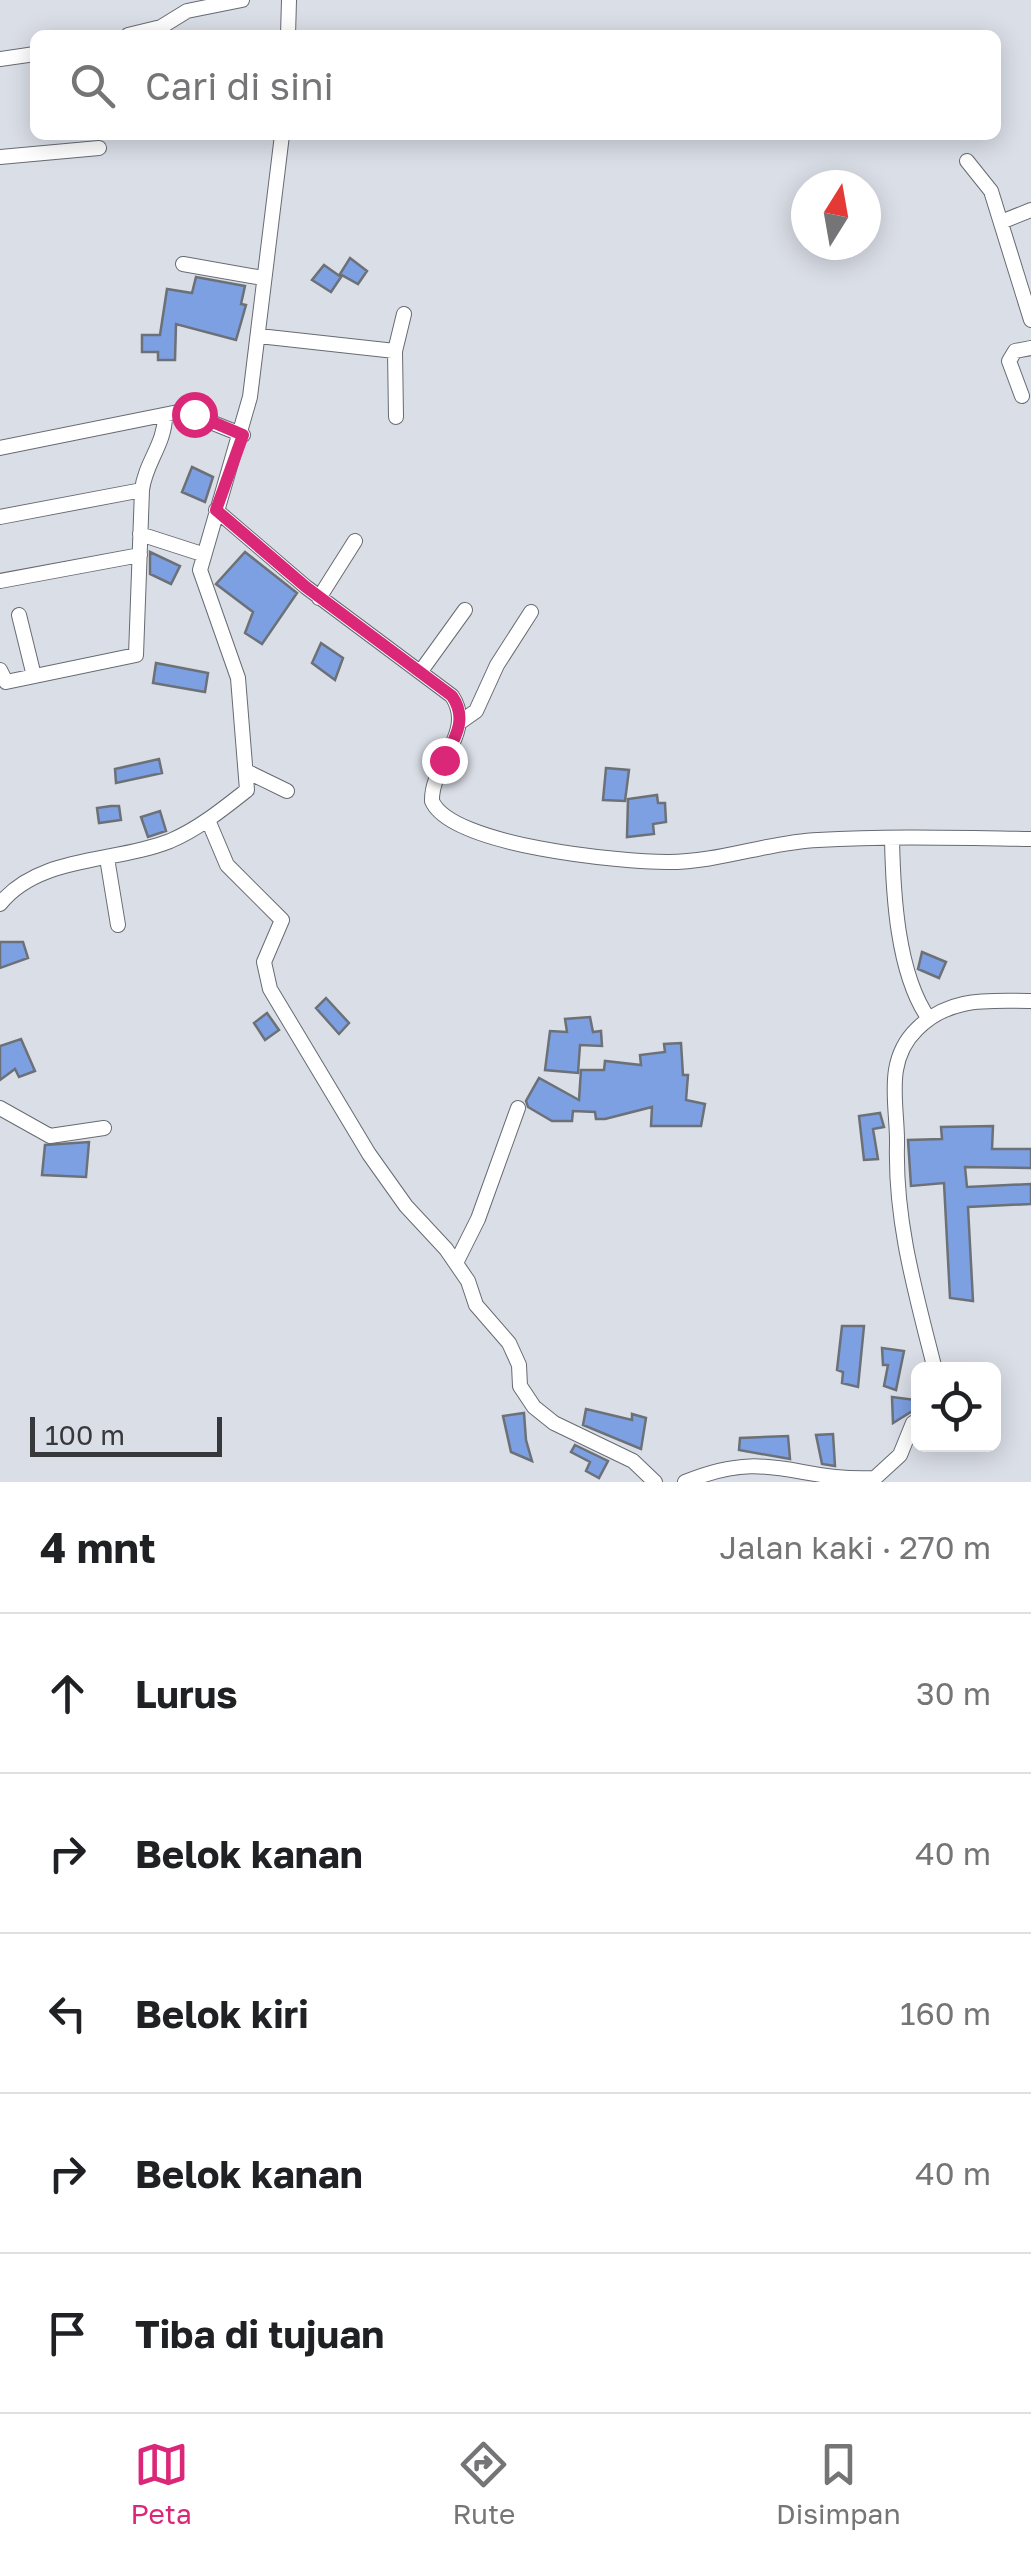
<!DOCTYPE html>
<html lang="id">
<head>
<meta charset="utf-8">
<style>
  body { margin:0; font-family:"Golos Text",sans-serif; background:#f2f2f2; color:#202124 }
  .controls { position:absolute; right:30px; bottom:30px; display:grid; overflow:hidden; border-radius:15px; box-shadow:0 5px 25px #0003 }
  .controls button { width:90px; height:90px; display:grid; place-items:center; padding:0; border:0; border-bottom:2px solid #e0e0e0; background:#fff; color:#202124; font:50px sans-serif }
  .compass { position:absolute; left:791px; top:170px; width:90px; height:90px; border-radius:50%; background:#fff; box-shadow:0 5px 25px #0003; rotate:11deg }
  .scale { position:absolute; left:30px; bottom:25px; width:192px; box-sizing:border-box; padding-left:10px; border:5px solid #36383b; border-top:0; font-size:28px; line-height:35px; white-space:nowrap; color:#36383b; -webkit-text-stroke:8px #dadee7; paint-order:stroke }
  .stop { position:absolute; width:30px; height:30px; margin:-22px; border:8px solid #db2777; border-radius:50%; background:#fff }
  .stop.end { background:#db2777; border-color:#fff; box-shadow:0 2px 10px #0008 }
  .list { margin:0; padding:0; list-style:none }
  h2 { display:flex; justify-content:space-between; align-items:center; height:130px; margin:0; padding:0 40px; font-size:42px }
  h2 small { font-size:32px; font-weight:400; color:#757577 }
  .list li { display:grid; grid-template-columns:65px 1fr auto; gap:30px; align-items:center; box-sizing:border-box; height:160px; padding:0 40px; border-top:2px solid #e0e0e0 }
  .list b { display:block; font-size:38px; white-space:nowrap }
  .list em { font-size:32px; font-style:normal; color:#757577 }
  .icon { flex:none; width:55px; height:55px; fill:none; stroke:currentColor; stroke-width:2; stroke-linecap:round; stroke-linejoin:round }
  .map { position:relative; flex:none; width:1031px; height:1482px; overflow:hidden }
  .search { position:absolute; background:#fff; box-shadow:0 5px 25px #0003; left:30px; right:30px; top:30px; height:110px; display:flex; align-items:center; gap:25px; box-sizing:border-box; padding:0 35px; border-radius:15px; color:#757577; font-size:38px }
  .sheet { height:930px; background:#fff }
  nav { display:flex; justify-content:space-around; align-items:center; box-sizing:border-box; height:140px; border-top:2px solid #e0e0e0; background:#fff; font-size:28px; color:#757577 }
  nav a { display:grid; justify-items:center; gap:5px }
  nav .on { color:#db2777 }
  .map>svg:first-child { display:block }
</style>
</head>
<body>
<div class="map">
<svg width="1031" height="1482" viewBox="0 0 1031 1482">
  <rect width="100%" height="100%" fill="#dadee7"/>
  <!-- building -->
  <path fill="#7da0e3" stroke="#6c7077" stroke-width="2.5" d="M350,258L367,271L358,284L340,274Z
    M324,265L341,277L331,292L312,280Z
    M196,277L245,286L241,304L246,305L236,340L176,324L175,360H158V352H142V335H160L167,289L192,293Z
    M192,467L213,477L205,502L182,492Z
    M150,552L180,566L171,584L150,574Z
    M245,552L297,593L262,644L245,633L253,612L216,584Z
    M321,643L343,658L335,680L312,663Z
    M156,663L208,673L205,692L153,683Z
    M159,759L162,773L116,783L115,769Z
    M606,768L629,770L625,801L603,800Z
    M657,795L658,803H665L666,822L653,824L654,834L627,837L628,799Z
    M111,806H119L121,820L99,823L97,808Z
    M160,811L166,831L148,837L141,817Z
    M0,942H23L28,958L0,968Z
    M922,952L946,962L939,978L918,969Z
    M326,998L349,1023L339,1034L316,1008Z
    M267,1013L279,1030L265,1040L254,1023Z
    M590,1017L593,1032L601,1031L602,1046L580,1045L578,1073L545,1070L550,1031L567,1032L565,1019Z
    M21,1039L35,1071L19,1077L15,1069L0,1080V1046Z
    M681,1043L683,1075H688L686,1100L705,1104L701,1126H651L652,1107L605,1119H596L595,1112L573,1111L572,1121H552L528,1107L526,1101L539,1078L579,1100L581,1070H604L605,1061L641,1065L640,1055L665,1052L664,1044Z
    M880,1113L884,1127L873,1129L878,1159L864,1160L859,1116Z
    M993,1126L992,1149H1031V1168L965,1167L967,1187L1031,1184V1204L968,1207L973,1301L950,1298L944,1183L911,1186L908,1140L942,1139L941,1127Z
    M89,1142L86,1177L42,1175L45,1145Z
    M842,1326H864L858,1387L842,1383L843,1372L837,1370Z
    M882,1348L904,1351L896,1390L884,1386L888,1365H883Z
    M892,1397L916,1400L914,1410L893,1423Z
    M586,1409L632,1420V1414L646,1418L641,1449L583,1425Z
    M524,1413L526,1440L532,1461L511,1452L503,1416Z
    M833,1434L835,1466L822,1464L816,1435Z
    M788,1436L790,1459L739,1450L740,1438Z
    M575,1445L608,1461L599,1478L586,1471L590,1462L571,1452Z"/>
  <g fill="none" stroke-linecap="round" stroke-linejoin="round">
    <defs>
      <path id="minor" d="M128,35L161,27L187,11L242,0
        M288,35L289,0
        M0,59L35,54
        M0,157L99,148
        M967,161L991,191L1031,320
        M1001,222L1031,210
        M183,264L263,278
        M259,336L395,351
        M1022,396L1009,361L1015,351L1031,348
        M396,417L395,351L404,314
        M0,448L183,411L243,435
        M216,510L306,587L452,696C476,732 431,764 432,801C451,846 622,862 668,862C720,862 768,842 818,840C889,836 960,838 1031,839
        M0,517L142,490
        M140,534L202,554
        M0,581L140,555
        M319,598L355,541
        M19,615L34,676
        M0,670L6,682L136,655L142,490C145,463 165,444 165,416
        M421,671L465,610
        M459,723L476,711L497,665L531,612
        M248,772L287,791
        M208,820L227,865L282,920L264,962L270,989L369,1154L406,1206L446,1249L468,1281L476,1305L509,1343L519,1365L520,1386L534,1407L554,1423L633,1461L655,1482
        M892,838C893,893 897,974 929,1019
        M107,858L118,925
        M0,904C39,855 115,863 170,841C198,829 223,809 247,790L238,678L200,570L250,397L282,135
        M0,1108L50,1136L104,1128
        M456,1263L478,1219L518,1108
        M935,1370C916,1294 895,1223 897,1145C898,1106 883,1062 917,1029C950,996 989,1001 1031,1001
        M685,1482C769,1447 796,1482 875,1478L900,1455L913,1423L918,1420"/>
    </defs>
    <!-- minor casing -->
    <use href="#minor" stroke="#676b72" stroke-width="16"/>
    <!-- minor -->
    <use href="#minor" stroke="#fff" stroke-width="14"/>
  </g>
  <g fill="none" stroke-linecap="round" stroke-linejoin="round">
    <!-- route -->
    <path stroke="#db2777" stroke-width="12" d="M194,414L243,435L216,510L306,587L452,696C468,719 455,738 444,760"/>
  </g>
</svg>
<div class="controls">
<button><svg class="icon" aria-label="locate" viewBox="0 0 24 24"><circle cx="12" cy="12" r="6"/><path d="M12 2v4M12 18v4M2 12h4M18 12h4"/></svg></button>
</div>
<svg class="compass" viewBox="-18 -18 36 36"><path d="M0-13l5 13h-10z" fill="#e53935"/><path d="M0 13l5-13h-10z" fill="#757577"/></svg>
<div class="scale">100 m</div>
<div class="stop" style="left:194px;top:414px"></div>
<div class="stop end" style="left:444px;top:760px"></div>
<div class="search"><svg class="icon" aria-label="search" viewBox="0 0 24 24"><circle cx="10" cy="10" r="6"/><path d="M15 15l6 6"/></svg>Cari di sini</div>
</div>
<section class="sheet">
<h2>4 mnt<small>Jalan kaki · 270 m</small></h2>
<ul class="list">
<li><svg class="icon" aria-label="ahead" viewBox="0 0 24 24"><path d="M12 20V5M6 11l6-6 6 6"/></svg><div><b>Lurus</b></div><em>30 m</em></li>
<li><svg class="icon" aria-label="right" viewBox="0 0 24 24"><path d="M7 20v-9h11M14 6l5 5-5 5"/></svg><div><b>Belok kanan</b></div><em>40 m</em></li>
<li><svg class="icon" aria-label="left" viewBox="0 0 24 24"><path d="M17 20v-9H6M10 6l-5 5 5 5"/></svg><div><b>Belok kiri</b></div><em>160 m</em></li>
<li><svg class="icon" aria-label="right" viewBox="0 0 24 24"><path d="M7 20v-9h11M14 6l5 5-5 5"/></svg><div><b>Belok kanan</b></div><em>40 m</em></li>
<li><svg class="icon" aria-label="arrive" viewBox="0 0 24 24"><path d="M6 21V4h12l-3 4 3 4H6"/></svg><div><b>Tiba di tujuan</b></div></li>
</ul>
</section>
<nav>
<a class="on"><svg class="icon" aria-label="map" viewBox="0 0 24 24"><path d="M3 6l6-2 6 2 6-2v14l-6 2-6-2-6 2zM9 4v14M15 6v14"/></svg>Peta</a>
<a><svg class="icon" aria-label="directions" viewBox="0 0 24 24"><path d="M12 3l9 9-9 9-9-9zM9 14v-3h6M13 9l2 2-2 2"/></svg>Rute</a>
<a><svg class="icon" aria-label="saved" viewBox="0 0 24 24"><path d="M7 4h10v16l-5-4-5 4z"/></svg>Disimpan</a>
</nav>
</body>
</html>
